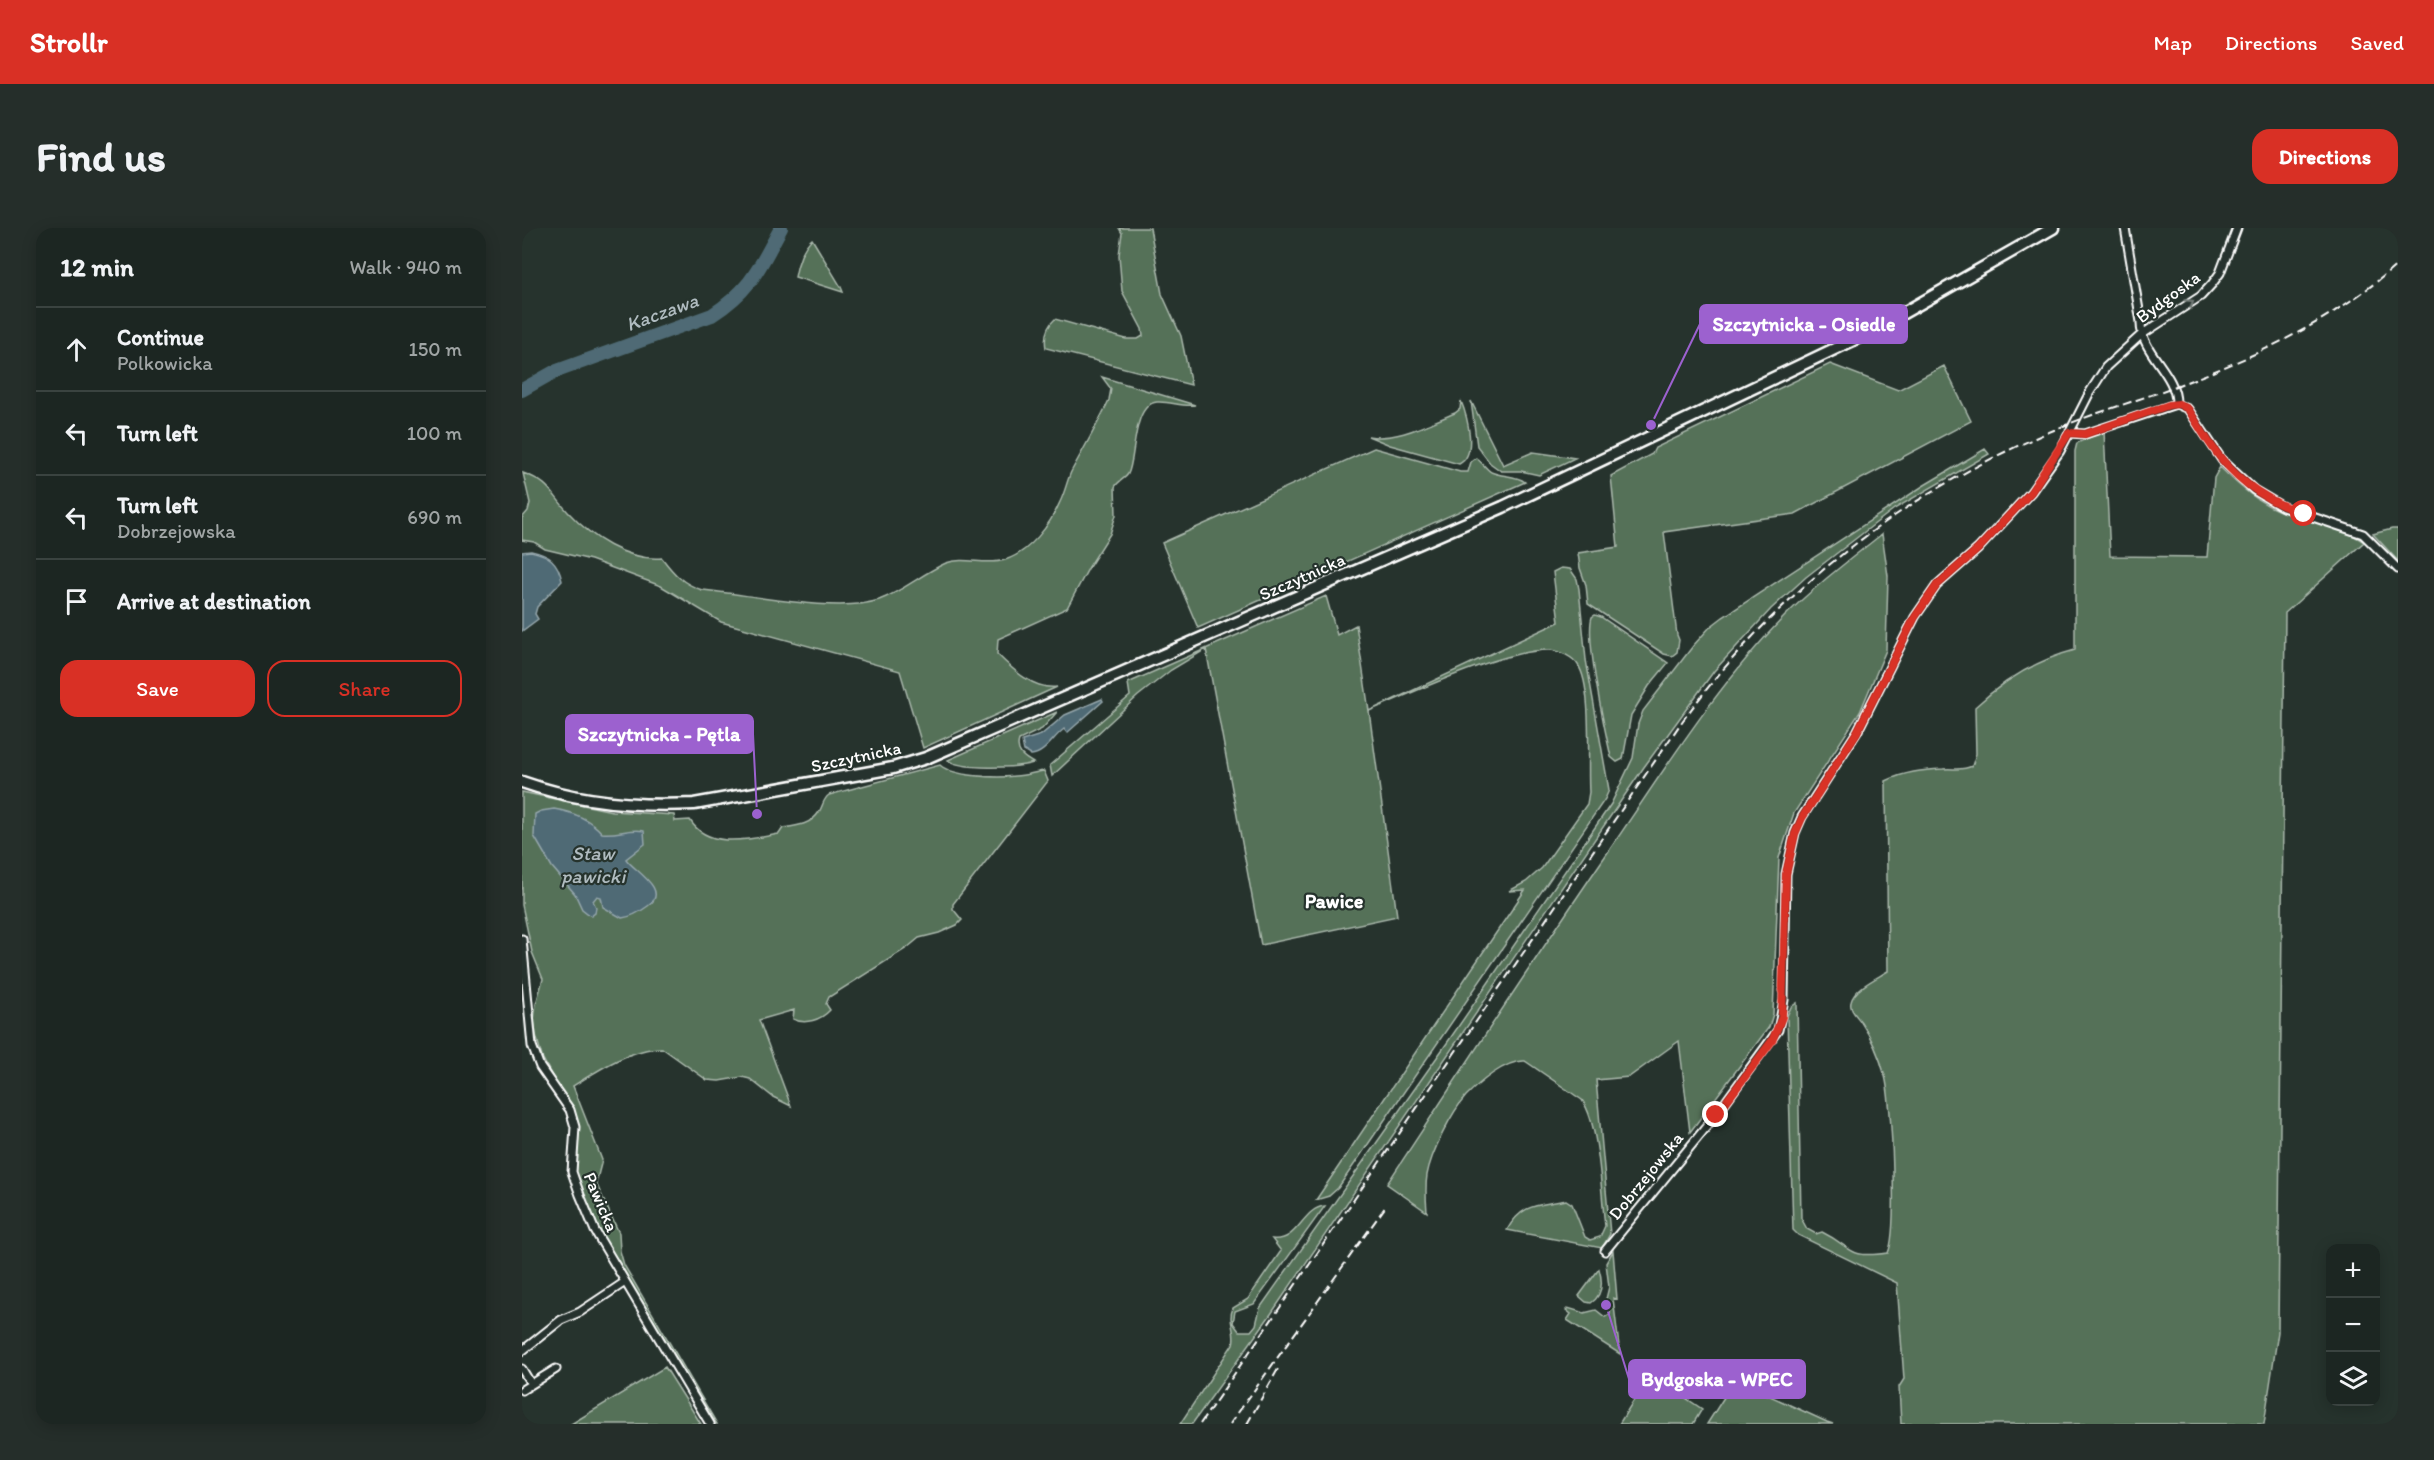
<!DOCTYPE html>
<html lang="en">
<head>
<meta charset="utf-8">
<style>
  body { margin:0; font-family:Itim,sans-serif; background:#252e2a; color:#f1f3f6 }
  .controls { position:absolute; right:18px; bottom:18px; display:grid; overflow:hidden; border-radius:12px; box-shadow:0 3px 15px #0003 }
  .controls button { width:54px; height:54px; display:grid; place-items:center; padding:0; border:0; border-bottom:2px solid #3a4340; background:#1c2622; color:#f1f3f6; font:30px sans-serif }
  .stop { position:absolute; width:18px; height:18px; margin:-14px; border:4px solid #d93025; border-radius:50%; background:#fff }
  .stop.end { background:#d93025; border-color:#fff; box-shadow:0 2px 6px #0008 }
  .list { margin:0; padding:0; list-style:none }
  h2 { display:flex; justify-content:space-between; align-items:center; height:78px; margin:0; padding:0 24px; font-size:26px }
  h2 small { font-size:20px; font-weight:400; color:#a0a5a5 }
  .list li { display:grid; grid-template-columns:39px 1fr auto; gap:18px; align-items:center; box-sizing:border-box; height:84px; padding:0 24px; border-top:2px solid #3a4340 }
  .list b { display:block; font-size:22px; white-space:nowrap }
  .list p { margin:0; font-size:20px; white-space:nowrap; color:#a0a5a5 }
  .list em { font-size:20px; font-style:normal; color:#a0a5a5 }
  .actions { display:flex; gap:12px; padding:18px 24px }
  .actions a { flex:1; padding:14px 0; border:2px solid #d93025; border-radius:18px; text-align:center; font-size:21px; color:#d93025 }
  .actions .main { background:#d93025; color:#fff }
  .icon { flex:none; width:33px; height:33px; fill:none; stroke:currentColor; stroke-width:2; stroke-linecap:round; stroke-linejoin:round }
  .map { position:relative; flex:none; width:1876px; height:1196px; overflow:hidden; border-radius:18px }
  header { display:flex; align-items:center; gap:36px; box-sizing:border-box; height:84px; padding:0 30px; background:#d93025; color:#fff }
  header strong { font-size:28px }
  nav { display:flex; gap:33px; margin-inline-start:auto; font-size:21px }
  .intro { display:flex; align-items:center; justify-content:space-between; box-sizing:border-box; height:144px; padding:0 36px }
  h1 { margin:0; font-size:42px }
  .button { padding:15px 27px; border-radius:18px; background:#d93025; color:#fff; font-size:21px; font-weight:700 }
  main { display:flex; gap:36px; padding:0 36px }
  aside { flex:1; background:#1c2622; border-radius:18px; box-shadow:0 3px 15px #0003 }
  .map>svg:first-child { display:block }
</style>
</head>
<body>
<header>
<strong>Strollr</strong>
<nav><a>Map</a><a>Directions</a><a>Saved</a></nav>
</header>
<div class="intro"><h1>Find us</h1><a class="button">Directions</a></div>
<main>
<aside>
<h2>12 min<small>Walk · 940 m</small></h2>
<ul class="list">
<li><svg class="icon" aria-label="ahead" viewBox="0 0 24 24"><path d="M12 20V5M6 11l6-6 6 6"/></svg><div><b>Continue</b><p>Polkowicka</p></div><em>150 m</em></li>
<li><svg class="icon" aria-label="left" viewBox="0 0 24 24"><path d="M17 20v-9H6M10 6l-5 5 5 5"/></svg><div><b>Turn left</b></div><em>100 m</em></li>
<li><svg class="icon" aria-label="left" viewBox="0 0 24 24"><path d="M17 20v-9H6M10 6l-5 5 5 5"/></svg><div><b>Turn left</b><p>Dobrzejowska</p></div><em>690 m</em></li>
<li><svg class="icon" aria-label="arrive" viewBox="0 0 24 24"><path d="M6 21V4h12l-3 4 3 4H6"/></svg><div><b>Arrive at destination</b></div></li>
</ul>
<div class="actions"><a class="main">Save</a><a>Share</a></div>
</aside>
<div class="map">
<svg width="1876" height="1196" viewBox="0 0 1876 1196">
  <rect width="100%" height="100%" fill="#26332d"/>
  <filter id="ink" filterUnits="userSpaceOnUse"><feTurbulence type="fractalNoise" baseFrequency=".0167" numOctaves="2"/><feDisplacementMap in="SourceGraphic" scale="12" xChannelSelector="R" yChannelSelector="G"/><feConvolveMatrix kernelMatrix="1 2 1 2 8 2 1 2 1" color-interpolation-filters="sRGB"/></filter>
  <g filter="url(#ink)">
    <!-- green -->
    <path fill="#547158" stroke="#aab8ac" stroke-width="1.5" d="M597,0H628L640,66L659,108L669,157L524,120C522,109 524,99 533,91L604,111H616L621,108L620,101L600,63L597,27L600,5Z
      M290,11L319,59L321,64L273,49C275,37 281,18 290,11Z
      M1308,136L1376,162L1422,138L1449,193L1273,286L1142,304L1155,407L1157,412L1155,424L1150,428L1142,426L1066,376L1064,357L1058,340L1056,325L1096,319L1089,248L1130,226L1133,220Z
      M580,149L673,177C660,179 648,173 635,174C610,176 614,231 606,246C603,251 596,253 593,259L594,287L588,306L567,339L545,380L476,411L475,426C491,442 512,462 535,459L401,520L378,443L199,394L139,358L69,332L23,321L12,314L0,312V290L6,283L8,275L1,245C27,254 29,265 46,284C69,309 104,333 140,330C152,346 161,356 180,362C226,366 315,386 357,372C381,363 401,345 424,335C442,328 464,338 483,332C508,324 528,297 538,274C543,264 545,253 549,244C562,220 576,196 587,172L589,161Z
      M939,173C945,188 956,227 937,236L868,217L846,208C877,213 905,196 933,185L938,181Z
      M949,173L981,237L1011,224L1053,230L1017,247L999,243H979L968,235L955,218Z
      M1582,203L1588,328L1685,329L1692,250L1698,239C1717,258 1737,276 1763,285C1790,294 1819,298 1842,314L1763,385L1756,1104L1742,1196H1379L1377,1159L1382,1151L1375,1055L1276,1007L1271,1002L1265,788L1269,779L1275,775L1279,990L1285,1001L1294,1006L1300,1004C1333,1020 1323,1031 1366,1025C1376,1004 1370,874 1363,848C1358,830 1349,809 1339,794C1335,788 1327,782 1329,774C1332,760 1355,750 1366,743L1364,553C1382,544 1401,542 1421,541C1432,540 1440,543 1450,538L1454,526L1453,479C1482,452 1515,432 1553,422V223L1555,215Z
      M852,220L938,244H946L949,234L954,230C960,234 963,240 969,244C980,249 994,247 1003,254L676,400L640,315Z
      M1463,221L1467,226L1372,281L1284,349L1249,381L1192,443L1122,539L749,1086L670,1196H658L711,1116C715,1103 705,1094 711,1080L726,1071L759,1023L750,1011C776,1015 780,980 803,978L732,1076L713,1083L711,1095L717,1103H729L734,1097L738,1080L925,815L1089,576L1111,530L1116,496L1121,483L1171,418L1188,399L1201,389L1401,258Z
      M1870,301H1876V333L1851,306Z
      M1360,306L1366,348L1364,422L1338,484L1272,585L1257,630L1251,786L1247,799L1168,904L1157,813L1107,849L1074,852L1088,1006L1080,1020L985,1002C1001,974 1017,978 1044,972L1050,976L1063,1009L1068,1012L1078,1009L1083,998C1079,966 1078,898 1060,872L1003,833C983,832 957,855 944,868C929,885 909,925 905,947C903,959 904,972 905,984L865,956C938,845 1011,733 1086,624C1141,544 1194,458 1263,388C1293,358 1327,332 1360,306Z
      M1039,340L1048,341L1055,351L1057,361L1064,432L1087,562L1083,571L816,960L807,968L794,972L1003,662L987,663L1004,654L1020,640L1065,576L1067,564C1065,535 1071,459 1056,437C1051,429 1038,423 1029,422C982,421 892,464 847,483L875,688L739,717L684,421L649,442L616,468L530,548L528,537L608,468L606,455L804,368L815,407L834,397L847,483L1037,394L1031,344Z
      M1073,387L1079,389L1146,435L1127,458L1109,487L1101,531L1095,534L1089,529C1083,503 1063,410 1070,389Z
      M535,484L520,501L497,512C493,525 503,530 511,535C496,540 437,542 426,532Z
      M418,537C431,549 475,550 493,548C503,548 513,544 522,543L526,553L431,676V681L440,692L435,697L417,705L397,710L385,720L307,769L304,776L308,782C299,792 283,797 271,791L272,782L237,792L269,878L251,869L228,851L220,849L197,853L185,852L140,820C110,820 76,842 51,858L80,932L74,955L97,1005L98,1023L102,1037L195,1196H191L84,1016L58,958L54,944L55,896L20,829L14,807L12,792L14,776L21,751L10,724L0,677V564L90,583L152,587L153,593L168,592C186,622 228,611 257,606L261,600C274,598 289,597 297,584C301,578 301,571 307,567Z
      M1091,1023L1095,1071L1091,1070L1098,1126L1045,1092L1049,1086L1044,1082L1046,1080L1062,1085L1074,1082L1083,1089L1088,1086V1081L1083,1075L1087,1059L1084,1035Z
      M1077,1041C1081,1054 1081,1067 1069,1075L1064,1074L1057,1068Z
      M143,1139L179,1196H49Z
      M1128,1146L1180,1181L1171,1196H1097Z
      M1213,1152L1305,1194L1311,1196H1185Z"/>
    <!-- water -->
    <path fill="#4f6b74" stroke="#95a6ac" stroke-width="1.5" d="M9,323C27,327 36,333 40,353L15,379L13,386L16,391L0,403V324Z
      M580,471L581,473L545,505L542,501C531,509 523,526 509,527L502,523L500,513L519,507L543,487Z
      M32,581C50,584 68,591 80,605C95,607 108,600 122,603L123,616L104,631C111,642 149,662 126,678C118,684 110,689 100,690L81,679L79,669L75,668L71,673L74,679L73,685L69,688L60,681L53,666L30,639L12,608L13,586L19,583Z"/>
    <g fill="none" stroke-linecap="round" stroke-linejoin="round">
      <!-- river -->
      <path stroke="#4f6b74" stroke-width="14" d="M0,162L32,144L190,87C230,61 237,40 259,0"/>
      <defs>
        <path id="street" d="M1603,0L1619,94C1618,125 1655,145 1654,176
          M1654,176L1666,181L1700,232L1732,262L1761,279L1841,306L1876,341
          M1547,205L1563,206L1654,176
          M0,711L10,818L18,839L48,882L53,899L50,944L58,967L73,1003L188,1196
          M1083,1023L1194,887L1256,802L1262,772L1264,646L1273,605L1280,589L1335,504L1393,389L1415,357L1456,321L1509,264L1538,223L1568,164L1584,139L1619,107L1679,68L1690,56L1698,45L1715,0
          M0,1123L39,1092L58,1084L103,1054
          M0,1141L9,1156
          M0,1162L34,1141"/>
        <path id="secondary" d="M0,554C54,573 115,579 172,576L371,540L404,530L981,279L1346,105L1531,0"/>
      </defs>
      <!-- street casing -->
      <use href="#street" stroke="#fff" stroke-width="11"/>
      <!-- secondary casing -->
      <use href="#secondary" stroke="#fff" stroke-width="15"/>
      <!-- street -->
      <use href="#street" stroke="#26332d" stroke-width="7"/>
      <!-- secondary -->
      <use href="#secondary" stroke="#26332d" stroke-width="10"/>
      <!-- rail -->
      <path stroke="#fff" stroke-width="2" stroke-dasharray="9 4.5" stroke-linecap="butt" d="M678,1196L1159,495C1254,364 1382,264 1532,202C1571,185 1612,174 1651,159C1733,129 1810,94 1876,36
        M708,1196L864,978
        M725,1196L756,1141"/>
    </g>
    <!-- one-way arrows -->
    <defs><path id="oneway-chevron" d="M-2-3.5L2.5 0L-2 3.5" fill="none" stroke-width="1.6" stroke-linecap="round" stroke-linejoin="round" transform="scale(1.5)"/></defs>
    <use stroke="#727a76" href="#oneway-chevron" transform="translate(1668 75) rotate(-34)"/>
  </g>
  <g fill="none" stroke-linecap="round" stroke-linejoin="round" filter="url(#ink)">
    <!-- route -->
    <path stroke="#d93025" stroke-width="8" d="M1194,887L1250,813L1260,789L1264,646L1273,606L1280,590L1335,504L1393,389L1415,357L1456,321L1509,264L1547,205L1563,206L1647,177L1657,176L1666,181C1674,193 1681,206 1689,217C1712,251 1743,273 1782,286"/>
  </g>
  <g text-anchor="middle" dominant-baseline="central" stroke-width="4.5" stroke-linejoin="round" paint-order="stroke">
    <!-- street labels -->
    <g font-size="18" fill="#fff" stroke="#26332d">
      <text transform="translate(1646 69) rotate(-36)">Bydgoska</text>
      <text transform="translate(780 349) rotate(-24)">Szczytnicka</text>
      <text transform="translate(334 529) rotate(-12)">Szczytnicka</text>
      <text transform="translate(1124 948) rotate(-51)">Dobrzejowska</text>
      <text transform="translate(79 974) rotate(67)">Pawicka</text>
    </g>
    <!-- water labels -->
    <g font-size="20" font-style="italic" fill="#b0bcc0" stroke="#26332d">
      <text transform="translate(140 84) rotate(-20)">Kaczawa</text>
      <text x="71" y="625">Staw<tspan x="71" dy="23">pawicki</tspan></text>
    </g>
    <!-- neighbourhood labels -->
    <g font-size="20" font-weight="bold" fill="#fff" stroke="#26332d">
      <text x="812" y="673">Pawice</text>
    </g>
  </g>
  <!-- callouts -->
  <path fill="none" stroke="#9c61cf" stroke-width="2" d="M1129 197L1178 96M235 586L231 506M1084 1077L1107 1151"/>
  <g fill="#9c61cf" stroke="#26332d" stroke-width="2">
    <circle cx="1129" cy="197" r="6"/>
    <circle cx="235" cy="586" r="6"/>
    <circle cx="1084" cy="1077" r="6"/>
  </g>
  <g fill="#9c61cf" stroke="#9c61cf" stroke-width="2">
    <rect x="1178" y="77" width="207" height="38" rx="6"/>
    <rect x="44" y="487" width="187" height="38" rx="6"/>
    <rect x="1107" y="1132" width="176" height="38" rx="6"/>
  </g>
  <g font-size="20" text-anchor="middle" font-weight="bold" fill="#fff">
    <text x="1282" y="103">Szczytnicka - Osiedle</text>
    <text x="137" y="513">Szczytnicka - Pętla</text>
    <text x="1195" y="1158">Bydgoska - WPEC</text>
  </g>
</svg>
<div class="controls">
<button>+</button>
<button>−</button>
<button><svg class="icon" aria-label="layers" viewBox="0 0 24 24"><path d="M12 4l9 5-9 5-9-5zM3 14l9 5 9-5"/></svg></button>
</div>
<div class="stop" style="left:1782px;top:286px"></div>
<div class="stop end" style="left:1194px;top:887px"></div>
</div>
</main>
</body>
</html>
